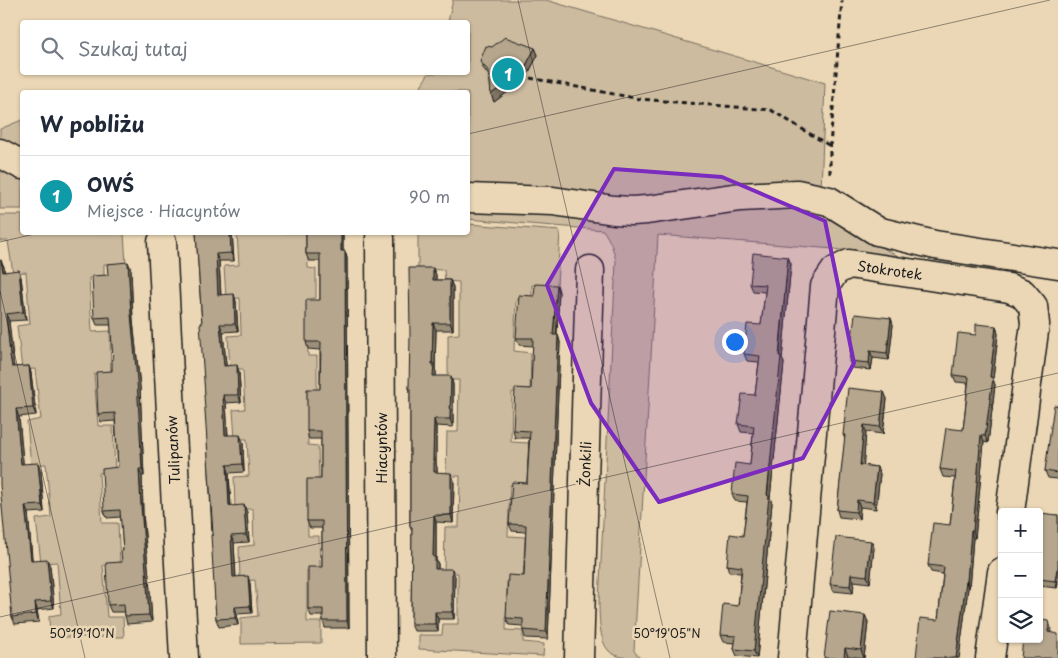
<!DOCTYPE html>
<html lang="pl">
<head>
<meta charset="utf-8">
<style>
  body { margin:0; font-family:"Playpen Sans",sans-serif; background:#f6f6f7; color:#1f2937 }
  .controls { position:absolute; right:15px; bottom:15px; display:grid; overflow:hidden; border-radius:5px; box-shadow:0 1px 4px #0004 }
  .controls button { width:45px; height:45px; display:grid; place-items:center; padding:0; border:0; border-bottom:1px solid #e0e1e3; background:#fff; color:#1f2937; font:25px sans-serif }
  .you { position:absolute; left:734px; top:341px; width:18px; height:18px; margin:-12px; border:4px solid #fff; border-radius:50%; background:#1a73e8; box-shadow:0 0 0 8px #1a73e833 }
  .badge { display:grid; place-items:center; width:32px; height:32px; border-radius:50%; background:#1c1c1c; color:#fff; font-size:16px; font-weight:700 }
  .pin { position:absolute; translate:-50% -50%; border:2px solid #fff; box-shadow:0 1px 5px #0006 }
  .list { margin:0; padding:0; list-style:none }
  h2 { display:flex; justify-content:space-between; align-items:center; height:65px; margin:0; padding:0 20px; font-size:21px }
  h2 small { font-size:16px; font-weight:400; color:#747a83 }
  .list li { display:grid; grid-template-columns:32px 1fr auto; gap:15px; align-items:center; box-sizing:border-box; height:80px; padding:0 20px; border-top:1px solid #e0e1e3 }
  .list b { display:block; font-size:19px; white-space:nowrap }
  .list p { margin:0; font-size:16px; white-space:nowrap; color:#747a83 }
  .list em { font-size:16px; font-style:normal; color:#747a83 }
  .icon { flex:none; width:28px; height:28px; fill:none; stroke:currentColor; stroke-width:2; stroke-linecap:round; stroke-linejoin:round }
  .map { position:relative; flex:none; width:1058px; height:658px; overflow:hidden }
  .search { position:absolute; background:#fff; box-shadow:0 1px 4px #0004; left:20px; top:20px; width:450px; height:55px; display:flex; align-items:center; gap:12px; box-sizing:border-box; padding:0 18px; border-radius:5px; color:#747a83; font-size:19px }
  .panel { position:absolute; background:#fff; box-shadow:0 1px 4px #0004; left:20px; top:90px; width:450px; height:145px; border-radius:5px }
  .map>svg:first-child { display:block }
</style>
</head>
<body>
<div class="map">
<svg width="1058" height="658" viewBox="0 0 1058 658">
  <rect width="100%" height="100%" fill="#ebd7b5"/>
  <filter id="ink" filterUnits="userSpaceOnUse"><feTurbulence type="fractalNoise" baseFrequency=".02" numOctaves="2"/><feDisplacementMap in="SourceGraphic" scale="10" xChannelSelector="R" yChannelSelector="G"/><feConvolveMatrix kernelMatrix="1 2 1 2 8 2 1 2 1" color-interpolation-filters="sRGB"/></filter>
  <g filter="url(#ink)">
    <!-- green -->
    <path fill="#cdbb9f" stroke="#746c5e" d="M453,0H546L825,83L821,190L653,201L468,189V92H420L422,84L429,73L468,72V22H448Z
      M22,120V155L0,144V129Z
      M0,167L22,178V209H0Z
      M775,203L825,212L871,242L904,259L834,249L658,235L634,651L640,658C630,658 616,658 609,651C599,642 599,614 599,601L616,262C614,250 610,240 603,230L468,219V206Z
      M0,215H22V232L124,233L126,264H104V277L89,278L92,332L110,331L111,374H94L98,426H113L115,471L99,473L102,523H118L120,564L103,565L107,617H123L124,637H50L49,616L61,614L57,562L41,563L36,519L51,517L46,464L31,465L27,422L41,419L35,369L22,370L17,326L30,324L26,272L13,273L8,241H0Z
      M468,224L560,231L557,286L532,285V300H516L514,351L531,353L530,392H512L511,442L529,443L527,486L510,485L508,536L525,537L523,580H507L506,630L523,631V642L544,644L543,656L419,649V635H442L443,624H458V573H444L445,527H459L460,476H446L447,432H458L459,380H448V335L459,334V282L445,281L444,270L418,269V233L468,232Z
      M237,233H307L308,268L316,269V298L307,299L308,356H317V390H307L308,445L318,446L319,481L307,482L308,536H319L320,570H307V622H321V643L241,644V618L258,616L255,580L240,581L239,547L254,545L253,509H235L234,477L249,476L247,439H235L233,410L245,409L243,369H230L228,336L241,335L240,298L226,299L224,266L239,265Z"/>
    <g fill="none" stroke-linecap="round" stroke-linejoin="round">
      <defs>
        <path id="minor" d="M0,153L22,165
          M468,198L553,201L614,210L632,211L647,210L740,197L797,194L829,201L877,231L935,245L1058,264
          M380,238L382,658
          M162,242L184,658
          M579,658L590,270
          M792,658L825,286L835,271L849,264L1009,288L1022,293L1033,306L1035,324L1010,512
          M990,658L1002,572"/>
      </defs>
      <!-- minor casing -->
      <use href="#minor" stroke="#1c1c1c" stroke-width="31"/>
      <!-- path -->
      <path stroke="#1c1c1c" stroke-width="3" stroke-dasharray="5 4" stroke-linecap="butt" d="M530,78L640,99L771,110L830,146
        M830,174V146L842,0"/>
      <!-- minor -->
      <use href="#minor" stroke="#ebd7b5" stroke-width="28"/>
    </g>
    <!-- wall -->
    <path fill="#9c8f79" stroke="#1c1c1c" d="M492,47L535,48L538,55L522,85L509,91L494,102L491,94L490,77L483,68L480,61Z
      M196,232H232L234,261H219L221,295L236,301L238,331L223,332L226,365L239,372L241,402L226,403L228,435L243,442L244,472L229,473L231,506L247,512L249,542L234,543L236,577L250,583L252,613L237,614L238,625L219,627L216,619L202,324Z
      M306,232H343V251H345L347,258L349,628H325L323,621V616H311L308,609L322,567V528H310L307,521L321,479V439H309L307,431L320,389V350L308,349L306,342L320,300V261H309L306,254Z
      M788,257L791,264L782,359L784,363L770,498L772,503L757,658L737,656L734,649L735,643L723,642L720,635L738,606L741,573L729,572L727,565L743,536L747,502L735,501L732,494L750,465L753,433L741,432L738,424L755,395L759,362L747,361L744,354L761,325L765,292L753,291L750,284Z
      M1,260L4,267V271L21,277L26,320L9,321L13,363L14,367L29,366L31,373L36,415L19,417L23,464L41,470L44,512L28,513L32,560L50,566L54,608L37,610L39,622L15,624L12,617Z
      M128,262L131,270L133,321L140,387L144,476H142L143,514L149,577L152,622L127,624L125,616V612H111L108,605L122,562L123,551L121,517L107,518L104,511L118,467L115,421L101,422L98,414L112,371L113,360L111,325H97L94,318L108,275Z
      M433,268L436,275V280H450L453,287V330H436L435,369L436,372V376L453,384V427L436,426V464L437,468V473L454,480L453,523L436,522V560L438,564V569L455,576L454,619H438V631H414L411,624L412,531L410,527V391L409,388Z
      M557,285L559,292L557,335H558L560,342L548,639L525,638L523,630V626L509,625L506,618L524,576L526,532L512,531L509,524L527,483L529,438H515L513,430L531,389L533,346L519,345L516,338L534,296Z
      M891,318L893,325L889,360L873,358L871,370L852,368L849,361Z
      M996,326L998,334L993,379L995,385L988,443L984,442L975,538H973L969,588H968L959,658H916L938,620L943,574L931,572L928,565L950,525L955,478L943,477L940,469L963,430L968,383L956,382L953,375L976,335Z
      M884,392L887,399L883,434L866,432L863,465L877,467L880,474L876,509L860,507L859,519L839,517L837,510L845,439L843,435Z
      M1058,406V479L1048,478L1045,471Z
      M1058,515V584L1057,588L1039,586V516Z
      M871,541L874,548L870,583L854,581L853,593L833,591L830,584Z
      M865,615L868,622L864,658L848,656L824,658Z"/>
    <!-- shaded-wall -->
    <path fill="#7f7463" stroke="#1c1c1c" d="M535,48L538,55L522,85L520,77Z
      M506,84L509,91L494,102L491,94Z
      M230,232H232L234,261L231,253Z
      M341,232H343V258L341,251Z
      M345,251L347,258L349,628L347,621Z
      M216,254L219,261L221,302L218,295Z
      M788,257L791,264L782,359L784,363L770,498L772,503L757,658L754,651Z
      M1,260L4,267L5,279L3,272Z
      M128,262L131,270L133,321L140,387L144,476L142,469L131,314Z
      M433,268L436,275V287L433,280Z
      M19,270L21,277L26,320L23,312Z
      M450,280L453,287V330L450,323Z
      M557,285L559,292L556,342L553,335Z
      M234,294L236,301L238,331L235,324Z
      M6,314L9,321L15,375L12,367L10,355Z
      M891,318L893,325L889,360L887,353Z
      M433,323L436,330L435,369L436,372V384L433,376L432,364Z
      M220,324L223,332L227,373L224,366Z
      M996,326L998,334L993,379L995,385L988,443L985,436L990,377Z
      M558,335L560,342L548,639L546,632Z
      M870,351L873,358L871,370L869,363Z
      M237,365L239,372L241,402L238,395Z
      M29,366L31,373L36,415L33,408Z
      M451,376L453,384V427L450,419Z
      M884,392L887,399L883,434L880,427Z
      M223,395L226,403L228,443L225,435Z
      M16,409L19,417L24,471L21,464Z
      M434,419L436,426V464L437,468V480L434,472L433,461Z
      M864,425L866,432L863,472L860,465Z
      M240,435L243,442L244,472L242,464Z
      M981,435L984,442L975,538L973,531Z
      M38,463L41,470L44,512L42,505Z
      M227,465L229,473L231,513L229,506Z
      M877,467L880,474L876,509L873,502Z
      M139,469L142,476L143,514L149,577L152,622L149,615L141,506Z
      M451,473L454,480L453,523L451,515Z
      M857,500L860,507L859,519L856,512Z
      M244,505L247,512L249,542L246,535Z
      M25,506L28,513L33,568L31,560Z
      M434,515L436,522V560L438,564V576L435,569L433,557Z
      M971,531L973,538L969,588L967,581Z
      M231,536L234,543L236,584L233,577Z
      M871,541L874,548L870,583L867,576Z
      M47,559L50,566L54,608L51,601Z
      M452,569L455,576L454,619L452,612Z
      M1057,569L1058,573L1057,588L1055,581Z
      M851,574L854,581L853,593L850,586Z
      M248,576L250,583L252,613L250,606Z
      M966,581L968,588L959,658H956Z
      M35,602L37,610L39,622L36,614Z
      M235,607L237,614L238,625L235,618Z
      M435,612L438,619V631L435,624Z
      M865,615L868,622L864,658L861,650Z
      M1049,621L1051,629L1050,639L1048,632Z
      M845,648L848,656L847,658H844Z"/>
    <!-- building -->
    <path fill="#b5a68d" stroke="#1c1c1c" d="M505,37L535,48L520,77L506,84L491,94L489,72L480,61L486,46L492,47Z
      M196,232H230L231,253L216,254L218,295L234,294L235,324H220L224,366L237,365L238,395H223L225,435H240L242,464L227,465L229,506L244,505L246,535L231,536L233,577L248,576L250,606L235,607V618L216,619L211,535H213L204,395H205L200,324H202Z
      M306,232H341V251H345L347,621H323V609H308V567H322V521H307V479H321V431H307V389H320L321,342H306V300H320V254H306Z
      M753,253L788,257L779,356H781L767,495L769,496L754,651L734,649L736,636L720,635L723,604L738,606L742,567L727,565L730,534L743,536L748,496L732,494L735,463L750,465L754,426L738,424L742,394L755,395L760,356L744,354L747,324L761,325L766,285L750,284Z
      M0,260H1L3,272L19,270L23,312L6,314L10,355L12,367L29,366L33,408L16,409L21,464L38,463L42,505L25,506L31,560L47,559L51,601L35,602L36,614L12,617L0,485Z
      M128,262L131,314L137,380L142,469H139L141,506L146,570L149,615L125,616L124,604L108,605L106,563L122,562L121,551H123L120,510L104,511L102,469L118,467L115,413L98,414L96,372L112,371V360H113L110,317L94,318L92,276L108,275L107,264Z
      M409,268H433V280H450V323H433L432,364H434L433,376H451L450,419H434L433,461H434V472L451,473V515H434L433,557H435V569H452V612H435V624H411L412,527H410V388H409L410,334Z
      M535,284L557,285L553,335H558L546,632L523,630V619L506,618L508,575L524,576L526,525L509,524L512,482L527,483L530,431L513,430L515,388L531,389L533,338H516L519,295L534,296Z
      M855,314L891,318L887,353L870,351L869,363L849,361Z
      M976,324L996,326L990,377L993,378L985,436L981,435L973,531H971L967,581H966L956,658H916L920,618L938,620L944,567L928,565L933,523L950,525L956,471L940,469L946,428L963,430L969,377L953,375L958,333L976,335Z
      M848,388L884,392L880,427L864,425L860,465L877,467L873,502L857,500L856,512L837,510L845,435H843Z
      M1054,405L1058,406V473L1045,471Z
      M1040,513L1058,515V569H1057L1055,581L1039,579Z
      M836,537L871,541L867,576L851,574L850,586L830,584Z
      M830,611L865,615L861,650L845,648L844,658H824Z
      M1039,620L1049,621L1048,632L1058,634V658H1021L1023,639H1039Z"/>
  </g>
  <!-- marked area -->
  <path fill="#7b2cbf" fill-opacity="0.2" stroke="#7b2cbf" stroke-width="4" stroke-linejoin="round" d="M614,169L722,177L825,221L854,363L803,458L659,502L591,403L547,285Z"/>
  <!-- ticks -->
  <path fill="none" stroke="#1c1c1c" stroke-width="1" stroke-opacity="0.45" d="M518,0L670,658M468,134L1050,0M0,242L43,232M0,291L85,658M0,617L1058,373"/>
  <g text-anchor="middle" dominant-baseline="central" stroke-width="5" stroke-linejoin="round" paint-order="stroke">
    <!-- street labels -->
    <g font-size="14" fill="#1c1c1c" stroke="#ebd7b5">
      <text transform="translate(890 270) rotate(8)">Stokrotek</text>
      <text transform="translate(381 448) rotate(-90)">Hiacyntów</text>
      <text transform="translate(173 450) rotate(-93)">Tulipanów</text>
      <text transform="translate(585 464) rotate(-88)">Żonkili</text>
    </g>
  </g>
  <g font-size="12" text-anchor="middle" fill="#1c1c1c" stroke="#ebd7b5" stroke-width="5" stroke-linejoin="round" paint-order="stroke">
    <text x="82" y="638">50°19'10"N</text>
    <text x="667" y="638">50°19'05"N</text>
  </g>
</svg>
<div class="controls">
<button>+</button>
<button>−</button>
<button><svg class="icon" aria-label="layers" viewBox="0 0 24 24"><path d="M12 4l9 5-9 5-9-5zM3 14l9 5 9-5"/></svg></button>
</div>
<div class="you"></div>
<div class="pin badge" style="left:508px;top:74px;background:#0f9aa8">1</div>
<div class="search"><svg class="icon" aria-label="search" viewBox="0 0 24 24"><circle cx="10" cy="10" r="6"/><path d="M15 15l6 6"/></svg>Szukaj tutaj</div>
<section class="panel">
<h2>W pobliżu<small></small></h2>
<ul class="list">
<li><span class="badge" style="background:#0f9aa8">1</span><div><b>OWŚ</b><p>Miejsce · Hiacyntów</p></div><em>90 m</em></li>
</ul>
</section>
</div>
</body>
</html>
